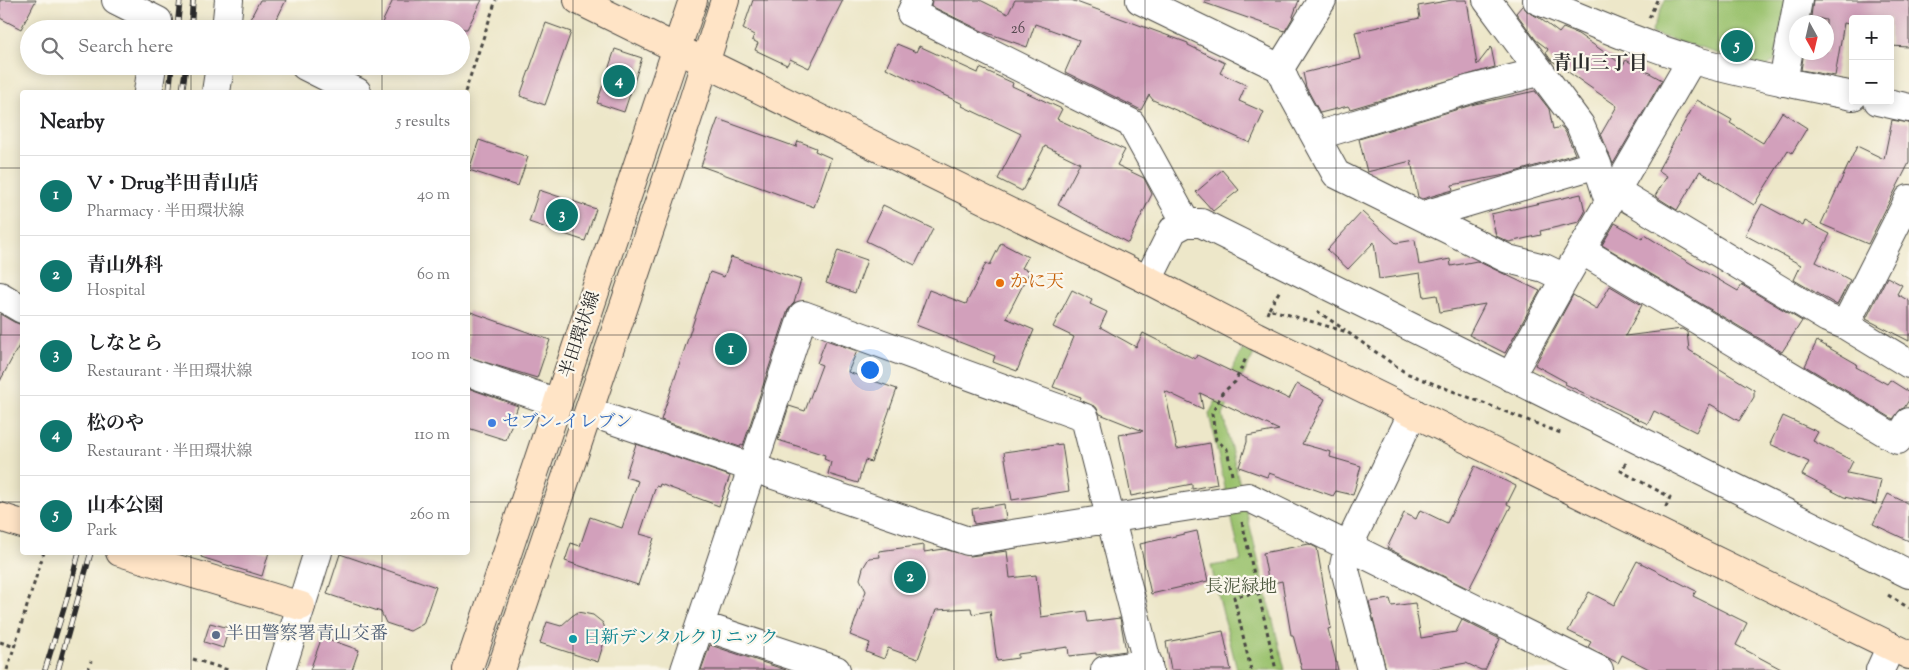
<!DOCTYPE html>
<html lang="en">
<head>
<meta charset="utf-8">
<style>
  body { margin:0; font-family:"Sorts Mill Goudy","Noto Serif JP",serif; background:#f2f2f2; color:#202124 }
  .controls { position:absolute; right:15px; top:15px; display:grid; overflow:hidden; border-radius:5px; box-shadow:0 2px 12px #0003 }
  .controls button { width:45px; height:45px; display:grid; place-items:center; padding:0; border:0; border-bottom:1px solid #e0e0e0; background:#fff; color:#202124; font:25px sans-serif }
  .compass { position:absolute; left:1789px; top:15px; width:45px; height:45px; border-radius:50%; background:#fff; box-shadow:0 2px 12px #0003; rotate:172deg }
  .you { position:absolute; left:869px; top:369px; width:18px; height:18px; margin:-12px; border:4px solid #fff; border-radius:50%; background:#1a73e8; box-shadow:0 0 0 8px #1a73e833 }
  .badge { display:grid; place-items:center; width:32px; height:32px; border-radius:50%; background:#0f766e; color:#fff; font-size:16px; font-weight:700 }
  .pin { position:absolute; translate:-50% -50%; border:2px solid #fff; box-shadow:0 1px 5px #0006 }
  .list { margin:0; padding:0; list-style:none }
  h2 { display:flex; justify-content:space-between; align-items:center; height:65px; margin:0; padding:0 20px; font-size:21px }
  h2 small { font-size:16px; font-weight:400; color:#757577 }
  .list li { display:grid; grid-template-columns:32px 1fr auto; gap:15px; align-items:center; box-sizing:border-box; height:80px; padding:0 20px; border-top:1px solid #e0e0e0 }
  .list b { display:block; font-size:19px; white-space:nowrap }
  .list p { margin:0; font-size:16px; white-space:nowrap; color:#757577 }
  .list em { font-size:16px; font-style:normal; color:#757577 }
  .icon { flex:none; width:28px; height:28px; fill:none; stroke:currentColor; stroke-width:2; stroke-linecap:round; stroke-linejoin:round }
  .map { position:relative; flex:none; width:1909px; height:670px; overflow:hidden }
  .search { position:absolute; background:#fff; box-shadow:0 2px 12px #0003; left:20px; top:20px; width:450px; height:55px; display:flex; align-items:center; gap:12px; box-sizing:border-box; padding:0 18px; border-radius:28px; color:#757577; font-size:19px }
  .panel { position:absolute; background:#fff; box-shadow:0 2px 12px #0003; left:20px; top:90px; width:450px; height:465px; border-radius:5px }
  .map>svg:first-child { display:block }
</style>
</head>
<body>
<div class="map">
<svg width="1909" height="670" viewBox="0 0 1909 670">
  <rect width="100%" height="100%" fill="#fbf7ec"/>
  <filter id="ink" filterUnits="userSpaceOnUse"><feTurbulence type="fractalNoise" baseFrequency=".02" numOctaves="2"/><feDisplacementMap in="SourceGraphic" scale="10" xChannelSelector="R" yChannelSelector="G"/><feConvolveMatrix kernelMatrix="1 2 1 2 8 2 1 2 1" color-interpolation-filters="sRGB"/></filter>
  <filter id="wash" filterUnits="userSpaceOnUse"><feTurbulence type="fractalNoise" baseFrequency=".0096" numOctaves="4" result="noise"/><feDisplacementMap in="SourceGraphic" scale="20" xChannelSelector="R" yChannelSelector="G"/><feGaussianBlur stdDeviation="1.12" result="paint"/><feColorMatrix in="noise" values="0 0 0 0 0 0 0 0 0 0 0 0 0 0 0 0 0 1.4 0 .05"/><feComposite in="paint" operator="in"/></filter>
  <g filter="url(#wash)">
    <rect width="100%" height="100%" fill="#ede7c9"/>
    <!-- green -->
    <path fill="#99c16c" stroke="#62764c" d="M1665,0H1786L1775,60L1765,68L1651,33Z
      M1243,349L1254,354L1223,415L1285,670H1237L1211,566L1241,561L1209,414Z"/>
    <g id="blocks">
      <!-- building -->
      <path fill="#d2a0bb" d="M0,0H36L21,29L0,18Z
        M260,0H286L272,29H259L248,23Z
        M393,0H482L467,29H379Z
        M753,0H843L809,68L790,59L787,65L755,50L758,43L752,40L754,35L743,29Z
        M932,0H980L1008,14L1015,0H1071L1188,43V45L1225,63L1220,73L1246,85L1239,101L1264,112L1250,143L1153,100L1149,95L1141,110L1065,72L1079,40L1035,24L1027,47L982,31L931,6Z
        M1205,0H1299L1292,19L1285,31L1205,3Z
        M1452,0H1467L1477,65L1491,47L1495,67L1350,109L1348,106L1320,113L1306,87L1303,73L1361,59L1355,32L1420,18L1418,6Z
        M1813,0H1909V47L1890,46V19H1853V25L1844,23L1835,76L1801,70L1804,52H1826V20L1811,17Z
        M1522,6L1531,14L1538,17L1559,33L1563,28L1578,34L1623,65L1626,60L1662,80L1613,164L1601,134L1617,106L1551,60L1546,53L1548,49L1536,40L1516,13Z
        M546,23L571,32L545,105L520,96Z
        M897,44L916,52L919,46L978,73L980,68L1013,83L1012,86L1062,109L1057,119L1125,150L1117,165L1144,178L1152,194L1128,243L1058,205L1080,163L1045,146L1022,191L998,179L1021,134L962,106L963,104L886,68Z
        M615,49L642,58L624,112L597,103Z
        M1535,91L1549,109L1553,129L1562,127L1566,133L1575,154L1505,175L1452,185L1453,190L1422,199L1418,197L1411,161L1367,172L1359,139L1475,104Z
        M1697,100L1732,120L1730,123L1763,143L1782,112L1807,128L1792,153L1788,150L1754,205L1700,171L1677,210L1655,196L1667,176L1658,170Z
        M718,119L796,147L798,141L816,148L815,151L831,158L814,207L701,166Z
        M1892,120L1909,123V163L1868,244L1821,224L1857,146L1884,159Z
        M479,140L528,157L518,186L469,170Z
        M1222,170L1239,190L1213,211L1196,192Z
        M539,190L596,209L585,241L529,222Z
        M1581,194L1585,212L1579,222L1540,231L1541,235L1509,242L1496,236L1491,214Z
        M1762,204L1803,226L1805,221L1830,234L1816,262L1850,280L1837,305L1794,280L1801,265L1745,235Z
        M883,205L933,229L915,265L866,241Z
        M1362,212L1396,243L1415,240L1419,265L1450,259L1451,266L1477,261L1540,291L1505,353L1469,335L1485,304L1440,312L1437,295L1424,297L1420,273L1379,279L1374,242L1348,269L1327,250Z
        M1615,223L1642,239L1645,235L1678,256L1738,291L1742,285L1802,321L1782,352L1602,245Z
        M1001,243L1028,257L1022,268L1030,271L1006,318L1034,330L1017,371L993,362L995,356L916,325L929,290L966,304L986,263L990,265Z
        M838,250L867,260L855,293L826,283Z
        M731,257L801,280L794,303L788,310L743,446L741,445L740,447L661,420L710,272L724,277Z
        M1887,277L1902,285L1897,294L1909,301V341L1866,319Z
        M1610,286L1642,305L1625,336L1682,329L1687,332L1689,350L1754,390V397L1739,421L1710,404L1696,432L1654,411L1648,424L1565,384L1566,382L1535,365L1573,295L1597,309Z
        M1072,290L1092,300L1090,304L1107,312L1100,327L1136,347L1143,333L1195,359L1197,355L1289,399L1297,384L1325,399L1302,444L1331,452L1330,457L1361,466L1353,495L1336,491L1333,496L1269,473L1267,477L1239,467L1247,442V436L1279,430L1200,393L1203,409L1165,391L1177,449L1210,443L1217,484L1192,489V484L1131,496L1119,435L1143,431L1100,414L1096,407L1080,400L1081,397L1053,387L1074,337L1053,327Z
        M468,311L550,340L537,378L468,357Z
        M0,314L14,322L22,325V340L0,381Z
        M826,340L857,351L848,372L897,389L871,462L865,460L858,483L828,474L831,462L824,459L825,455L778,440L789,406L805,411L822,365L817,363Z
        M1817,341L1857,364L1856,367L1887,384L1890,380L1909,392V400L1904,408L1901,409L1893,419L1805,366Z
        M468,388L518,406L506,440L468,428Z
        M1783,416L1818,432L1813,441L1853,461L1847,473L1881,480L1876,504L1844,497L1802,475L1809,462L1770,444Z
        M636,444L730,476L719,506L660,484L659,487L656,486L640,534L654,538L638,585L565,561L571,543L580,546L590,517L622,528L638,481L625,477Z
        M1062,444L1069,491L1012,500L1004,452Z
        M1475,466L1516,486L1507,504L1511,506L1469,589L1387,548L1404,513L1416,519L1420,510L1447,523Z
        M1888,494L1909,504V541L1873,524Z
        M1004,504L1006,519L974,524L972,509Z
        M1197,531L1208,581L1151,594L1140,544Z
        M1309,544L1317,548L1331,628L1328,629L1338,670H1302L1293,635H1291L1282,581L1269,584L1263,553Z
        M924,545V552L944,549L970,556L1007,551L1010,578L1036,575L1041,617L1086,611L1088,622L1120,618L1126,651L1096,655V653L1069,656L1068,647L1018,654V658L997,661L990,611L972,614L971,608L936,610L918,659L888,648L884,659L866,652L870,643L850,635L866,591L860,579L863,568L869,558L880,557L879,551Z
        M202,552H269L262,576L201,557Z
        M340,554L436,587L423,624L410,631L386,623L381,612L327,594Z
        M1637,561L1696,591L1693,596L1747,623L1736,645L1783,670H1651L1622,655L1618,663L1588,647L1591,642L1568,631L1589,592L1614,605Z
        M1390,599L1392,606L1415,603L1421,638L1456,632L1462,620L1500,639L1485,670H1481L1466,663L1427,670H1386L1369,602Z
        M578,612L593,615L603,623L605,629L606,635L598,662L540,643L547,622L561,626L572,616Z
        M210,623L229,628L223,648L204,642Z
        M1223,631L1231,670H1171L1166,642Z
        M322,637L359,650L352,670H310Z
        M710,645L786,670H701Z"/>
    </g>
  </g>
  <g filter="url(#ink)">
    <use href="#blocks" fill-opacity="0" stroke="#484743" stroke-width="1"/>
    <g fill="none" stroke-linecap="round" stroke-linejoin="round">
      <defs>
        <path id="street" d="M116,0L158,21
          M917,0L911,13L1131,123L1186,223
          M1140,0L1280,68L1285,81L1336,174L1508,259L1544,268L1565,278
          M1487,0L1580,125L1597,164L1609,202
          M1537,0C1589,21 1640,44 1693,60C1746,75 1799,85 1853,96
          M226,29L229,0
          M305,66L357,92
          M1280,68L1322,0
          M1783,82L1798,0
          M148,92L152,66
          M216,92L220,66
          M1878,101L1909,108
          M1316,136L1471,89L1539,72
          M1616,191L1827,318L1845,325L1909,364
          M1421,216L1597,164
          M1581,250L1898,440L1909,422
          M1148,280L1173,230L1186,223H1201L1909,574
          M0,296L22,309
          M1845,325L1909,199
          M468,372L558,403
          M1510,377L1565,278L1692,59
          M589,412L968,541L1248,497L1599,670
          M700,625L836,670
          M281,670L318,552
          M685,670L803,315L1085,418L1149,670
          M1105,670L1148,663
          M1371,670L1344,566L1348,547L1413,412
          M1880,670L1891,646"/>
        <path id="secondary" d="M578,0L1148,280L1256,336L1909,655
          M0,517L22,524
          M120,552L301,606
          M468,670L693,0
          M501,670L688,117L725,0"/>
      </defs>
      <!-- street casing -->
      <use href="#street" stroke="#484743" stroke-width="30"/>
      <!-- secondary casing -->
      <use href="#secondary" stroke="#484743" stroke-width="30"/>
      <!-- path -->
      <path stroke="#484743" stroke-width="3" stroke-dasharray="4 4" stroke-linecap="butt" d="M1649,18L1657,0
        M465,92L496,0
        M1269,309L1280,290
        M1317,311L1345,330
        M1267,314L1269,309L1347,332L1406,373L1563,434
        M1626,463L1621,471L1670,497L1665,509
        M1232,475L1227,449L1216,440L1212,414L1222,393L1235,382L1246,358
        M1242,522L1276,670
        M1888,595L1909,608
        M0,642L15,647
        M193,659L228,670
        M7,670L44,552
        M88,670L91,661
        M1251,670L1234,597L1259,592"/>
      <!-- street -->
      <use href="#street" stroke="#fff" stroke-width="28"/>
      <!-- secondary -->
      <use href="#secondary" stroke="#ffe4c6" stroke-width="28"/>
      <defs>
        <path id="rail" d="M177,29L180,0
          M191,29L193,0
          M169,92L172,66
          M182,92L186,66
          M45,670L68,595L79,552
          M58,670L91,552"/>
      </defs>
      <!-- rail casing -->
      <use href="#rail" stroke="#2b2b2b" stroke-width="5.5"/>
      <!-- rail -->
      <use href="#rail" stroke="#fbf7ec" stroke-width="4" stroke-dasharray="11" stroke-linecap="butt"/>
    </g>
  </g>
  <!-- grid -->
  <path fill="none" stroke="#2b2b2b" stroke-width="1" stroke-opacity="0.55" d="M191,0V29M382,0V29M573,0V670M764,0V670M954,0V670M1145,0V670M1336,0V670M1527,0V670M1718,0V670M191,66V92M382,66V92M0,168H22M468,168H1909M0,335H22M468,335H1909M0,502H22M468,502H1909M191,552V670M382,552V670"/>
  <!-- markers -->
  <circle fill="#e8710a" stroke="#fbf7ec" stroke-width="2" cx="1000" cy="283" r="5"/>
  <circle fill="#3f7fe0" stroke="#fbf7ec" stroke-width="2" cx="492" cy="423" r="5"/>
  <circle fill="#5c6f8a" stroke="#fbf7ec" stroke-width="2" cx="216" cy="635" r="5"/>
  <circle fill="#0f9aa8" stroke="#fbf7ec" stroke-width="2" cx="573" cy="639" r="5"/>
  <g text-anchor="middle" dominant-baseline="central" stroke-width="4.5" stroke-linejoin="round" paint-order="stroke">
    <!-- number labels -->
    <g font-size="15" fill="#55484f">
      <text x="1018" y="29">26</text>
    </g>
    <!-- food labels -->
    <g font-size="18" fill="#c56008" stroke="#fbf7ec" text-anchor="start">
      <text x="1010" y="283">かに天</text>
    </g>
    <!-- street labels -->
    <g font-size="18" fill="#2b2b2b" stroke="#fbf7ec">
      <text transform="translate(581 335) rotate(-71)">半田環状線</text>
    </g>
    <!-- shop labels -->
    <g font-size="18" fill="#366cbe" stroke="#fbf7ec" text-anchor="start">
      <text x="502" y="423">セブン-イレブン</text>
    </g>
    <!-- park labels -->
    <g font-size="18" fill="#4c583e" stroke="#fbf7ec">
      <text x="1241" y="588">長泥緑地</text>
    </g>
    <!-- service labels -->
    <g font-size="18" fill="#4e5e75" stroke="#fbf7ec" text-anchor="start">
      <text x="226" y="635">半田警察署青山交番</text>
    </g>
    <!-- culture labels -->
    <g font-size="18" fill="#0d838f" stroke="#fbf7ec" text-anchor="start">
      <text x="583" y="639">日新デンタルクリニック</text>
    </g>
    <!-- neighbourhood labels -->
    <g font-size="19" font-weight="bold" fill="#2b2b2b" stroke="#fbf7ec">
      <text x="1600" y="64">青山三丁目</text>
    </g>
  </g>
</svg>
<div class="controls">
<button>+</button>
<button>−</button>
</div>
<svg class="compass" viewBox="-18 -18 36 36"><path d="M0-13l5 13h-10z" fill="#e53935"/><path d="M0 13l5-13h-10z" fill="#757577"/></svg>
<div class="you"></div>
<div class="pin badge" style="left:731px;top:349px">1</div>
<div class="pin badge" style="left:910px;top:577px">2</div>
<div class="pin badge" style="left:562px;top:215px">3</div>
<div class="pin badge" style="left:619px;top:81px">4</div>
<div class="pin badge" style="left:1737px;top:46px">5</div>
<div class="search"><svg class="icon" aria-label="search" viewBox="0 0 24 24"><circle cx="10" cy="10" r="6"/><path d="M15 15l6 6"/></svg>Search here</div>
<section class="panel">
<h2>Nearby<small>5 results</small></h2>
<ul class="list">
<li><span class="badge">1</span><div><b>V・Drug半田青山店</b><p>Pharmacy · 半田環状線</p></div><em>40 m</em></li>
<li><span class="badge">2</span><div><b>青山外科</b><p>Hospital</p></div><em>60 m</em></li>
<li><span class="badge">3</span><div><b>しなとら</b><p>Restaurant · 半田環状線</p></div><em>100 m</em></li>
<li><span class="badge">4</span><div><b>松のや</b><p>Restaurant · 半田環状線</p></div><em>110 m</em></li>
<li><span class="badge">5</span><div><b>山本公園</b><p>Park</p></div><em>260 m</em></li>
</ul>
</section>
</div>
</body>
</html>
